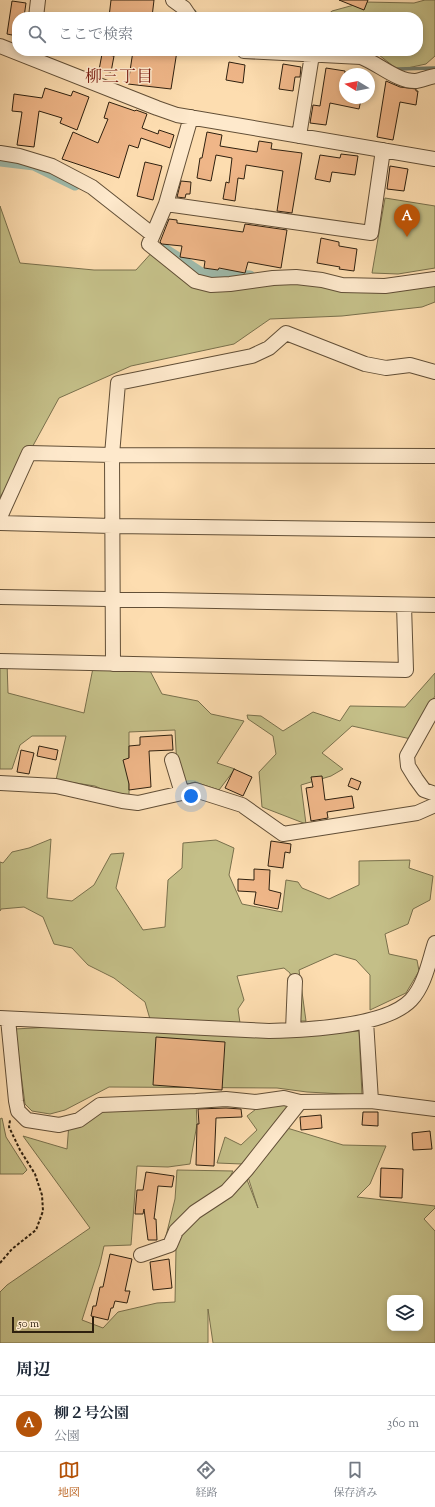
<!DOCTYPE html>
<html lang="ja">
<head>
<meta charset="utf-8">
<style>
  body { margin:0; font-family:"Sorts Mill Goudy","Noto Serif JP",serif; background:#f6f6f7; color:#1f2937 }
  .controls { position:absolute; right:12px; bottom:12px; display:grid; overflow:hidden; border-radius:8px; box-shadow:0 2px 6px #0003 }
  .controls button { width:36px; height:36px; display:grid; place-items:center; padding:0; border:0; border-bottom:1px solid #e0e1e3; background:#fff; color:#1f2937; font:20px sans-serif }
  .compass { position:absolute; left:339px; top:68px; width:36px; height:36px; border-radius:50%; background:#fff; box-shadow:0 2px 6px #0003; rotate:280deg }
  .scale { position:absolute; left:12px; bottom:10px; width:82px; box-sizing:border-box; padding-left:4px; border:2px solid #2e200f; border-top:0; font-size:11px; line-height:14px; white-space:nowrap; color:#2e200f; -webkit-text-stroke:3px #fee9cc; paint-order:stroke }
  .you { position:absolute; left:191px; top:796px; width:14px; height:14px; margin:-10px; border:3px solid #fff; border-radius:50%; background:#1a73e8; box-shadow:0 0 0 6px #1a73e833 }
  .badge { display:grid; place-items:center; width:26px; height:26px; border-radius:50%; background:#b45309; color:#fff; font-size:13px; font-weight:700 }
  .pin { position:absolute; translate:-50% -33px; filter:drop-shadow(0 1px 2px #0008) }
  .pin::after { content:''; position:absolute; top:21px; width:14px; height:12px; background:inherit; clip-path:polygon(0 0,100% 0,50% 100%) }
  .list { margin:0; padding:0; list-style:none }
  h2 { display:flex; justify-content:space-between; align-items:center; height:52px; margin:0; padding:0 16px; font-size:17px }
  h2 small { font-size:13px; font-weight:400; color:#747a83 }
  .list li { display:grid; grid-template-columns:26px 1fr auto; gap:12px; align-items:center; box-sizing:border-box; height:56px; padding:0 16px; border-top:1px solid #e0e1e3 }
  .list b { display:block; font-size:15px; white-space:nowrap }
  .list p { margin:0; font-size:13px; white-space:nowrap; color:#747a83 }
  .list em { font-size:13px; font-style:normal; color:#747a83 }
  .icon { flex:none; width:22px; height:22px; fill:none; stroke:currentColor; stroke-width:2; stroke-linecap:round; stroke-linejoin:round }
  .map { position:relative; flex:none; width:435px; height:1343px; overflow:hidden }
  .search { position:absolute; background:#fff; box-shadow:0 2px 6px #0003; left:12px; right:12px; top:12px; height:44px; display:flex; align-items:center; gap:10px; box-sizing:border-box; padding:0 14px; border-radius:16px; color:#747a83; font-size:15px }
  .sheet { height:108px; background:#fff }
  nav { display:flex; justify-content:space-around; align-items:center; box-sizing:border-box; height:56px; border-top:1px solid #e0e1e3; background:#fff; font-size:11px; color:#747a83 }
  nav a { display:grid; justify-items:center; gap:2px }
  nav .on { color:#b45309 }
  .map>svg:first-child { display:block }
</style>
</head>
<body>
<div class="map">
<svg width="435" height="1343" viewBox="0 0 435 1343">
  <rect width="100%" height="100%" fill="#fdddb0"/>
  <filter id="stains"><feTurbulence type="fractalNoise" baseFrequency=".005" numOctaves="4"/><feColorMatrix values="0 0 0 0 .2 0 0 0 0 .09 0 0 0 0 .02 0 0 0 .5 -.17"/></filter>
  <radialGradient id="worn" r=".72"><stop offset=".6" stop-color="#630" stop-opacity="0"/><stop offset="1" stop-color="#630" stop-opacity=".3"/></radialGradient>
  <!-- green -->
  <path fill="#c4bf88" stroke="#79704c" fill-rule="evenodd" d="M425,0H435V56L426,64L398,70L374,51H418V17H325L332,11L365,2L414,3Z
    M385,198L435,206V268L398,274L372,273Z
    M0,206L20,263L94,270H136L155,249L205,283L435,284V302L422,307L342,316L270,319L234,344L131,366L59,398L29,453L0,497Z
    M0,662H7L8,693L84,713L94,663L147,665L162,694L198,701L211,714L244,721L217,763L235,769L219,790L195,782L178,787L175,730L129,732V802L95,786L56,780L66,736H32L20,745L12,769H0Z
    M435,673V696L411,739L352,726L322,753L343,769L331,776L301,785L306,824L262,807L259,772L276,754L273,736L248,719L247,715L261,716L283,731L313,712L340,721L350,706L405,707Z
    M51,839L47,898L72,901L94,885L111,854L124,853L116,888L143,930L165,927L168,880L182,868L183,843L216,840L234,848L229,875L242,904L282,912L286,880L298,882L302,888L329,899L359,885V861L410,860L409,868L433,876L430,900L413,909L408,924L385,934L389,954L417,960L419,971L406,993L370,1010V975L356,960L335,954L299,970L306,1021H295L294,999L290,973L284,968L237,976L244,1000L238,1009L240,1023L152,1026L145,1002L114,978L88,965L72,948L54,944L43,917L24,907L1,909L0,911V862L3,863L12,852L29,848Z
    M51,1027L305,1035L359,1031L362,1095L307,1092L277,1088L109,1087L65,1110L50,1114L32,1111L25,1104L15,1029Z
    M196,1101L197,1124L190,1164L168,1167L137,1166L131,1245L104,1246L100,1264L82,1320L103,1328L118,1312L157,1303L175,1302L176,1249L186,1220L244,1172L258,1208L247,1174L287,1128L343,1145L386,1146L370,1184L357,1197L435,1206V1208L424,1219L435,1231V1343H213L208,1309V1343H0V1292L7,1285L90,1228L23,1136L67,1149L69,1123L99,1106ZM390,1298H420V1328H390Z
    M285,1102L293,1106L242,1164L217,1163L225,1137L241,1145L257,1130L247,1116L260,1106Z
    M2,1118L6,1137L27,1170L23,1174H0V1119Z
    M177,1170L233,1171L224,1188L185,1216L166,1236L175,1199Z"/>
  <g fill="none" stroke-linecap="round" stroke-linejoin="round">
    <!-- stream -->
    <path stroke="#727d6d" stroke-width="3.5" d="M194,11L198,17
      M397,69L435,68"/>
    <!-- canal -->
    <path stroke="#9fbbac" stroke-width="11" d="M0,161L34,165L75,185
      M163,248L203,274L250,276"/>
  </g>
  <!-- building -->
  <path fill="#efb688" stroke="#2e200f" d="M111,0H154L152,17H109Z
    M339,0H368L364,10Z
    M12,1L26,3L24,17H17V36L7,34Z
    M133,51H177L171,89L128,84Z
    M102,54L114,56L111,72L99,70Z
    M229,62L245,65L243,83L226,80Z
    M283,64L301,67L300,77H295L293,91L279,89Z
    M326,68L345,71V98H357L356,99L361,100L359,109L330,103L326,125L310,123L313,105L320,106Z
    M386,81L400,87L416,89V91H418L416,105L400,102L393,140L377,137Z
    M45,88L71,96L73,91L89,97L77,130L60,123L62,118L39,111L34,147L17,145L22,112L12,111L14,94L42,98Z
    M109,102L135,111L136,110L147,114L142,128L158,134L159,130L174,135L170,148L141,138L138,148L129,145L119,178L62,159L73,132L98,143L108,119L104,118Z
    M207,132L222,135L220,146L257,152L259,141L272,143L271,149L302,153L292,213L277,211L283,171L246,165L244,179L238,178L235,201L223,199L226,182L229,183L232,158L216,155L211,181L197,178L200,158H202Z
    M341,154L358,156L355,175L332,172L330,182L315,179L320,155L340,158Z
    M145,162L162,166L153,200L137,196Z
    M390,166L408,169L404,191L387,189Z
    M181,181L191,182L190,194H186L185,198L177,197Z
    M169,219L177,220V223L243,232L245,224L287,230L281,268L248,262L245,273L219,268L218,270L204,268L205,261L180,257L182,246L162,244L160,242Z
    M321,238L339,242V246L357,249L354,271L339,269L340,267L317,263Z
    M172,735L173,750L149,751L151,787L129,790V784L123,760L129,758V746L140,745V737Z
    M39,746L58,750L56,760L37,756Z
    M21,750L34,753L29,774L17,772Z
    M234,769L252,777L243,796L225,788Z
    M322,776L325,800L352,796L354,808L327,812L328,818L311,821L306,788L313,787L311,777Z
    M351,778L361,782L358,790L348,786Z
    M271,841L291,844L290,853L285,852L283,868L268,866Z
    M254,869L270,870L269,890L281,893L278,909L254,904L256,892L238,891V879L254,880Z
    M156,1037L225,1042L222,1090L153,1085Z
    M226,1108L241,1109L242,1117L216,1118L214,1166L196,1165L197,1124H199L198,1109Z
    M363,1112H378V1126L362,1125Z
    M321,1115L322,1128L301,1130L300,1117Z
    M430,1131L432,1149L413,1150L412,1133Z
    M381,1168L403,1169L402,1198L380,1197Z
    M146,1172L174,1176L172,1187L158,1186L154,1219H156L157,1240H148L144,1209L143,1214H135L137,1190H143Z
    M110,1254L132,1259L125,1291H130L127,1303L115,1301L113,1308H111L108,1320L91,1316L93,1306H96L100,1287H103Z
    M169,1259L172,1288L153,1290L150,1262Z"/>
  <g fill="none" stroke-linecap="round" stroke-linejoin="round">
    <defs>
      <path id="minor" d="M173,0L184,8L190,17
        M36,17L38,0
        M0,46L157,108L177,115L435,159
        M244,51L361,57C379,64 398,82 416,81C422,80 429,77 435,76
        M191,117L166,204L149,244L195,281L211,285L230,284L273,278L296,277L322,280L342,285L385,286L435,279
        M299,136L312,55
        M0,153L19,156L52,166L92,187L153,235
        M166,204L371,233L383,150
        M0,517L29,453L112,455L435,456
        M0,523L112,526L435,530
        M0,597L435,605
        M0,661L406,670L404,605
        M113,664L112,455L118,383L252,356L269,348L286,333L365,364L386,368L410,365L435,372
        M435,706L407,756L408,766L416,779L424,790L435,794
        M172,760L182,793
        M0,783L56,786L122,801L138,803L195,790L242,805L283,834L417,813L435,805
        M0,1018L269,1031C306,1030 385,1027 411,1000C425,985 429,961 435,943
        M8,1019L16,1101L18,1111L27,1120L59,1125L79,1120L100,1105L196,1101L226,1099L256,1102L284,1098L300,1102L371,1101L435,1109
        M366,1021L371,1101
        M293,1030L295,981
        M141,1255L170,1245L176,1231L195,1212L227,1191L247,1169L300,1102"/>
    </defs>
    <!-- minor casing -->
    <use href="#minor" stroke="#624f37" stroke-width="16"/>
    <!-- path -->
    <path stroke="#2e200f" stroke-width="2" stroke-dasharray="3 2" stroke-linecap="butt" d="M0,1263L12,1249L36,1230L43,1211L42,1195L35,1174L20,1150L9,1127L10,1120"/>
    <!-- minor -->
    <use href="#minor" stroke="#fee9cc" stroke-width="14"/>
  </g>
  <g text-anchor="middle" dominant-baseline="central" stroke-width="3" stroke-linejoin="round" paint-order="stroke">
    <!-- neighbourhood labels -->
    <g font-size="17" fill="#7a1f14" stroke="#fee9cc">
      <text x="119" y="78">柳三丁目</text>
    </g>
  </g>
  <rect width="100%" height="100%" filter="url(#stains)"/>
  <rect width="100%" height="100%" fill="url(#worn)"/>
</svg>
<div class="controls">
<button><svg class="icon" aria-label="layers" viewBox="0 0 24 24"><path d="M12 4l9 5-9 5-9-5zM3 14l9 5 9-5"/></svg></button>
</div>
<svg class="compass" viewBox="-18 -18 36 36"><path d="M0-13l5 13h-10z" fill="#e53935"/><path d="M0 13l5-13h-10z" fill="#747a83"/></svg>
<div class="scale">50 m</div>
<div class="you"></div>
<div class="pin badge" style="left:407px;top:237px">A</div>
<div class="search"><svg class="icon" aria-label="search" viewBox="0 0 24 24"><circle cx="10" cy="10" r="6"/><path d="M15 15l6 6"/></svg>ここで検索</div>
</div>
<section class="sheet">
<h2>周辺<small></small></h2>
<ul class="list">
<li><span class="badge">A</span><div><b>柳２号公園</b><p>公園</p></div><em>360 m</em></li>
</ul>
</section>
<nav>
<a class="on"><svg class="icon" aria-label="map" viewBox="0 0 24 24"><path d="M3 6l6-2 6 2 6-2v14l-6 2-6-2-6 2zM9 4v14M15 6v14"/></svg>地図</a>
<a><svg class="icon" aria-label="directions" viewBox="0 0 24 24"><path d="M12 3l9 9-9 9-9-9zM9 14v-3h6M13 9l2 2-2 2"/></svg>経路</a>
<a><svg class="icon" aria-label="saved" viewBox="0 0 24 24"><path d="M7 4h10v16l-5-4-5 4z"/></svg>保存済み</a>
</nav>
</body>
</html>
